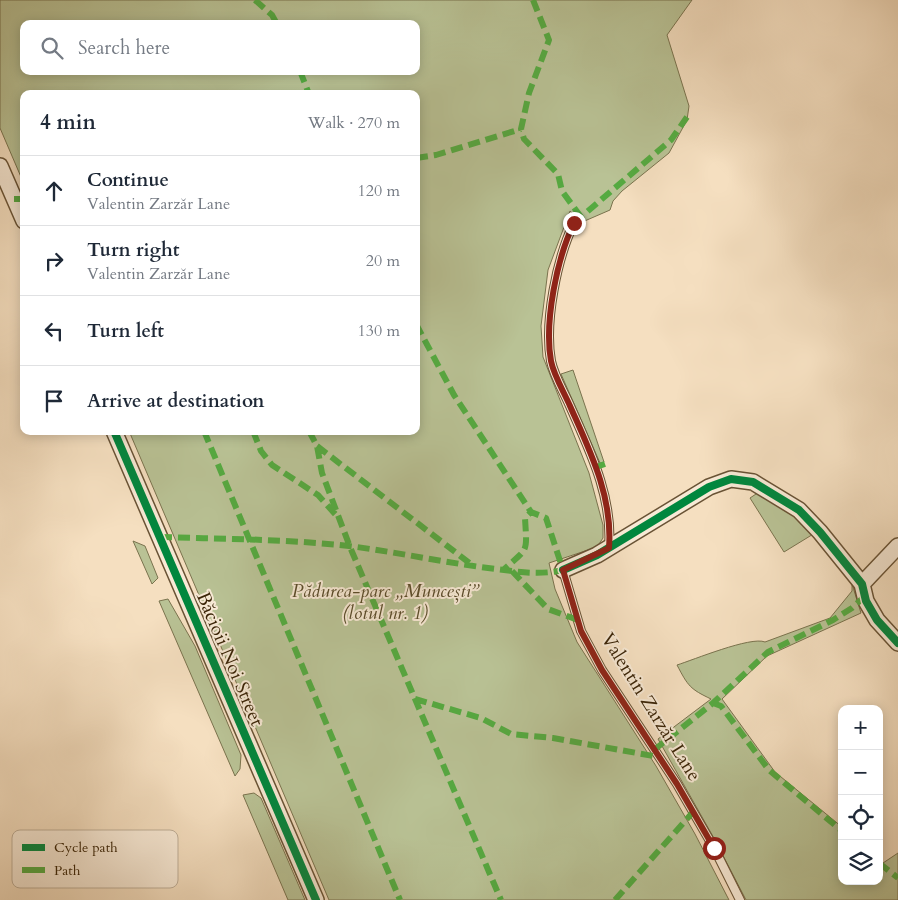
<!DOCTYPE html>
<html lang="en">
<head>
<meta charset="utf-8">
<style>
  body { margin:0; font-family:Cardo,serif; background:#f6f6f7; color:#1f2937 }
  .controls { position:absolute; right:15px; bottom:15px; display:grid; overflow:hidden; border-radius:10px; box-shadow:0 2px 12px #0003 }
  .controls button { width:45px; height:45px; display:grid; place-items:center; padding:0; border:0; border-bottom:1px solid #e0e1e3; background:#fff; color:#1f2937; font:25px sans-serif }
  .stop { position:absolute; width:15px; height:15px; margin:-11px; border:4px solid #8f2418; border-radius:50%; background:#fff }
  .stop.end { background:#8f2418; border-color:#fff; box-shadow:0 1px 5px #0008 }
  .list { margin:0; padding:0; list-style:none }
  h2 { display:flex; justify-content:space-between; align-items:center; height:65px; margin:0; padding:0 20px; font-size:21px }
  h2 small { font-size:16px; font-weight:400; color:#747a83 }
  .list li { display:grid; grid-template-columns:32px 1fr auto; gap:15px; align-items:center; box-sizing:border-box; height:70px; padding:0 20px; border-top:1px solid #e0e1e3 }
  .list b { display:block; font-size:19px; white-space:nowrap }
  .list p { margin:0; font-size:16px; white-space:nowrap; color:#747a83 }
  .list em { font-size:16px; font-style:normal; color:#747a83 }
  .icon { flex:none; width:28px; height:28px; fill:none; stroke:currentColor; stroke-width:2; stroke-linecap:round; stroke-linejoin:round }
  .map { position:relative; flex:none; width:898px; height:900px; overflow:hidden }
  .search { position:absolute; background:#fff; box-shadow:0 2px 12px #0003; left:20px; top:20px; width:400px; height:55px; display:flex; align-items:center; gap:12px; box-sizing:border-box; padding:0 18px; border-radius:10px; color:#747a83; font-size:19px }
  .panel { position:absolute; background:#fff; box-shadow:0 2px 12px #0003; left:20px; top:90px; width:400px; height:345px; border-radius:10px }
  .map>svg:first-child { display:block }
</style>
</head>
<body>
<div class="map">
<svg width="898" height="900" viewBox="0 0 898 900">
  <rect width="100%" height="100%" fill="#f5dfc0"/>
  <filter id="stains"><feTurbulence type="fractalNoise" baseFrequency=".004" numOctaves="4"/><feColorMatrix values="0 0 0 0 .2 0 0 0 0 .09 0 0 0 0 .02 0 0 0 .5 -.17"/></filter>
  <radialGradient id="worn" r=".72"><stop offset=".6" stop-color="#630" stop-opacity="0"/><stop offset="1" stop-color="#630" stop-opacity=".3"/></radialGradient>
  <!-- green -->
  <path fill="#b9c295" stroke="#7a734e" fill-rule="evenodd" d="M0,0H692L667,35L689,106L687,120L669,153L622,191L613,201L610,210L580,223L570,211L548,270L541,326L543,357L589,473L603,525V538L597,547L549,563L555,589L577,642L656,766L695,834L729,900H329L129,431H416V94H24V184L0,128ZM24,24H416V71H24Z
    M573,370L576,379L604,462L600,463L561,374Z
    M759,492L775,500L815,533L784,552L750,498Z
    M133,541L145,546L158,578L152,584Z
    M852,584L861,613L767,656L722,699L775,772L842,827V881H879V859L883,863L898,853V900H746L715,840L658,739L711,699C690,689 688,686 677,665C693,660 751,636 765,642L830,618L852,591Z
    M168,599L195,646L241,755L240,769L235,776L159,601Z
    M254,793L261,798L305,900H288L243,795Z"/>
  <g fill="none" stroke-linecap="round" stroke-linejoin="round">
    <defs>
      <path id="service" d="M574,223C557,258 544,322 551,361C554,376 564,392 570,406C590,451 613,497 609,548
        M563,570L581,631L602,670L677,784L714,848L740,900"/>
      <path id="minor" d="M0,166L24,221
        M114,431L316,900
        M563,570L597,555L709,487L731,479L753,482L799,510L820,532L862,584L866,601L877,620L898,643
        M862,584L898,546"/>
    </defs>
    <!-- service casing -->
    <use href="#service" stroke="#695335" stroke-width="10"/>
    <!-- minor casing -->
    <use href="#minor" stroke="#695335" stroke-width="18"/>
    <!-- service -->
    <use href="#service" stroke="#f8ead6" stroke-width="8"/>
    <!-- minor -->
    <use href="#minor" stroke="#f8ead6" stroke-width="15"/>
    <!-- quiet -->
    <path stroke="#55aa41" stroke-width="6" stroke-dasharray="12 6" stroke-linecap="butt" d="M255,0L272,15L277,24
      M533,0L549,40L529,93L521,129L524,139L558,174L562,191L581,217
      M300,71L309,94
      M416,158L436,155L521,129
      M14,199H24
      M574,223L671,140L687,117
      M416,324L454,395L531,512
      M204,431L400,900
      M253,431L261,451L272,465L318,495L336,515
      M309,431L317,446L322,473L350,547L501,900
      M317,446L472,565
      M596,467L605,464
      M160,537C223,539 286,539 349,546C396,552 442,562 488,568C514,571 537,576 563,570L546,518L531,512L525,518C527,554 529,547 503,570
      M512,571L548,609L578,620
      M415,699L481,718L511,734L553,738L659,757
      M713,703L721,706L769,770L842,831
      M654,750L713,703L768,652L833,620L852,608L865,596
      M879,863L898,878
      M615,900L693,812"/>
    <defs>
      <path id="cycleway" d="M114,431L316,900
        M563,570L597,555L709,487L731,479L753,482L799,510L820,532L862,584L866,601L877,620L898,643"/>
    </defs>
    <!-- cycleway casing -->
    <use href="#cycleway" stroke="#f8ead6" stroke-width="11"/>
    <!-- cycleway -->
    <use href="#cycleway" stroke="#00873e" stroke-width="8"/>
  </g>
  <g fill="none" stroke-linecap="round" stroke-linejoin="round">
    <!-- route -->
    <path stroke="#8f2418" stroke-width="6" d="M574,223C557,258 544,322 551,361C554,376 564,392 570,406C590,451 613,497 609,548L563,570L581,631L602,670L677,784L714,848"/>
  </g>
  <g text-anchor="middle" dominant-baseline="central" stroke-width="4" stroke-linejoin="round" paint-order="stroke">
    <!-- park labels -->
    <g font-size="19" font-style="italic" fill="#5a4c2a" stroke="#f8ead6">
      <text x="385" y="591">Pădurea-parc „Muncești”<tspan x="385" dy="22">(lotul nr. 1)</tspan></text>
    </g>
    <!-- street labels -->
    <g font-size="19" fill="#3a2407" stroke="#f8ead6">
      <text transform="translate(230 659) rotate(67)">Băcioii Noi Street</text>
      <text transform="translate(651 707) rotate(58)">Valentin Zarzăr Lane</text>
    </g>
  </g>
  <!-- legend -->
  <rect x="12" y="830" width="166" height="58" rx="8" fill="#f8ead6" stroke="#bfaf98" stroke-width="1"/>
  <rect x="22" y="844" width="23" height="7" fill="#00873e"/>
  <rect x="22" y="867" width="23" height="6" fill="#55aa41"/>
  <g font-size="14" fill="#3a2407">
    <text x="54" y="852">Cycle path</text>
    <text x="54" y="875">Path</text>
  </g>
  <rect width="100%" height="100%" filter="url(#stains)"/>
  <rect width="100%" height="100%" fill="url(#worn)"/>
</svg>
<div class="controls">
<button>+</button>
<button>−</button>
<button><svg class="icon" aria-label="locate" viewBox="0 0 24 24"><circle cx="12" cy="12" r="6"/><path d="M12 2v4M12 18v4M2 12h4M18 12h4"/></svg></button>
<button><svg class="icon" aria-label="layers" viewBox="0 0 24 24"><path d="M12 4l9 5-9 5-9-5zM3 14l9 5 9-5"/></svg></button>
</div>
<div class="stop" style="left:714px;top:848px"></div>
<div class="stop end" style="left:574px;top:223px"></div>
<div class="search"><svg class="icon" aria-label="search" viewBox="0 0 24 24"><circle cx="10" cy="10" r="6"/><path d="M15 15l6 6"/></svg>Search here</div>
<section class="panel">
<h2>4 min<small>Walk · 270 m</small></h2>
<ul class="list">
<li><svg class="icon" aria-label="ahead" viewBox="0 0 24 24"><path d="M12 20V5M6 11l6-6 6 6"/></svg><div><b>Continue</b><p>Valentin Zarzăr Lane</p></div><em>120 m</em></li>
<li><svg class="icon" aria-label="right" viewBox="0 0 24 24"><path d="M7 20v-9h11M14 6l5 5-5 5"/></svg><div><b>Turn right</b><p>Valentin Zarzăr Lane</p></div><em>20 m</em></li>
<li><svg class="icon" aria-label="left" viewBox="0 0 24 24"><path d="M17 20v-9H6M10 6l-5 5 5 5"/></svg><div><b>Turn left</b></div><em>130 m</em></li>
<li><svg class="icon" aria-label="arrive" viewBox="0 0 24 24"><path d="M6 21V4h12l-3 4 3 4H6"/></svg><div><b>Arrive at destination</b></div></li>
</ul>
</section>
</div>
</body>
</html>
